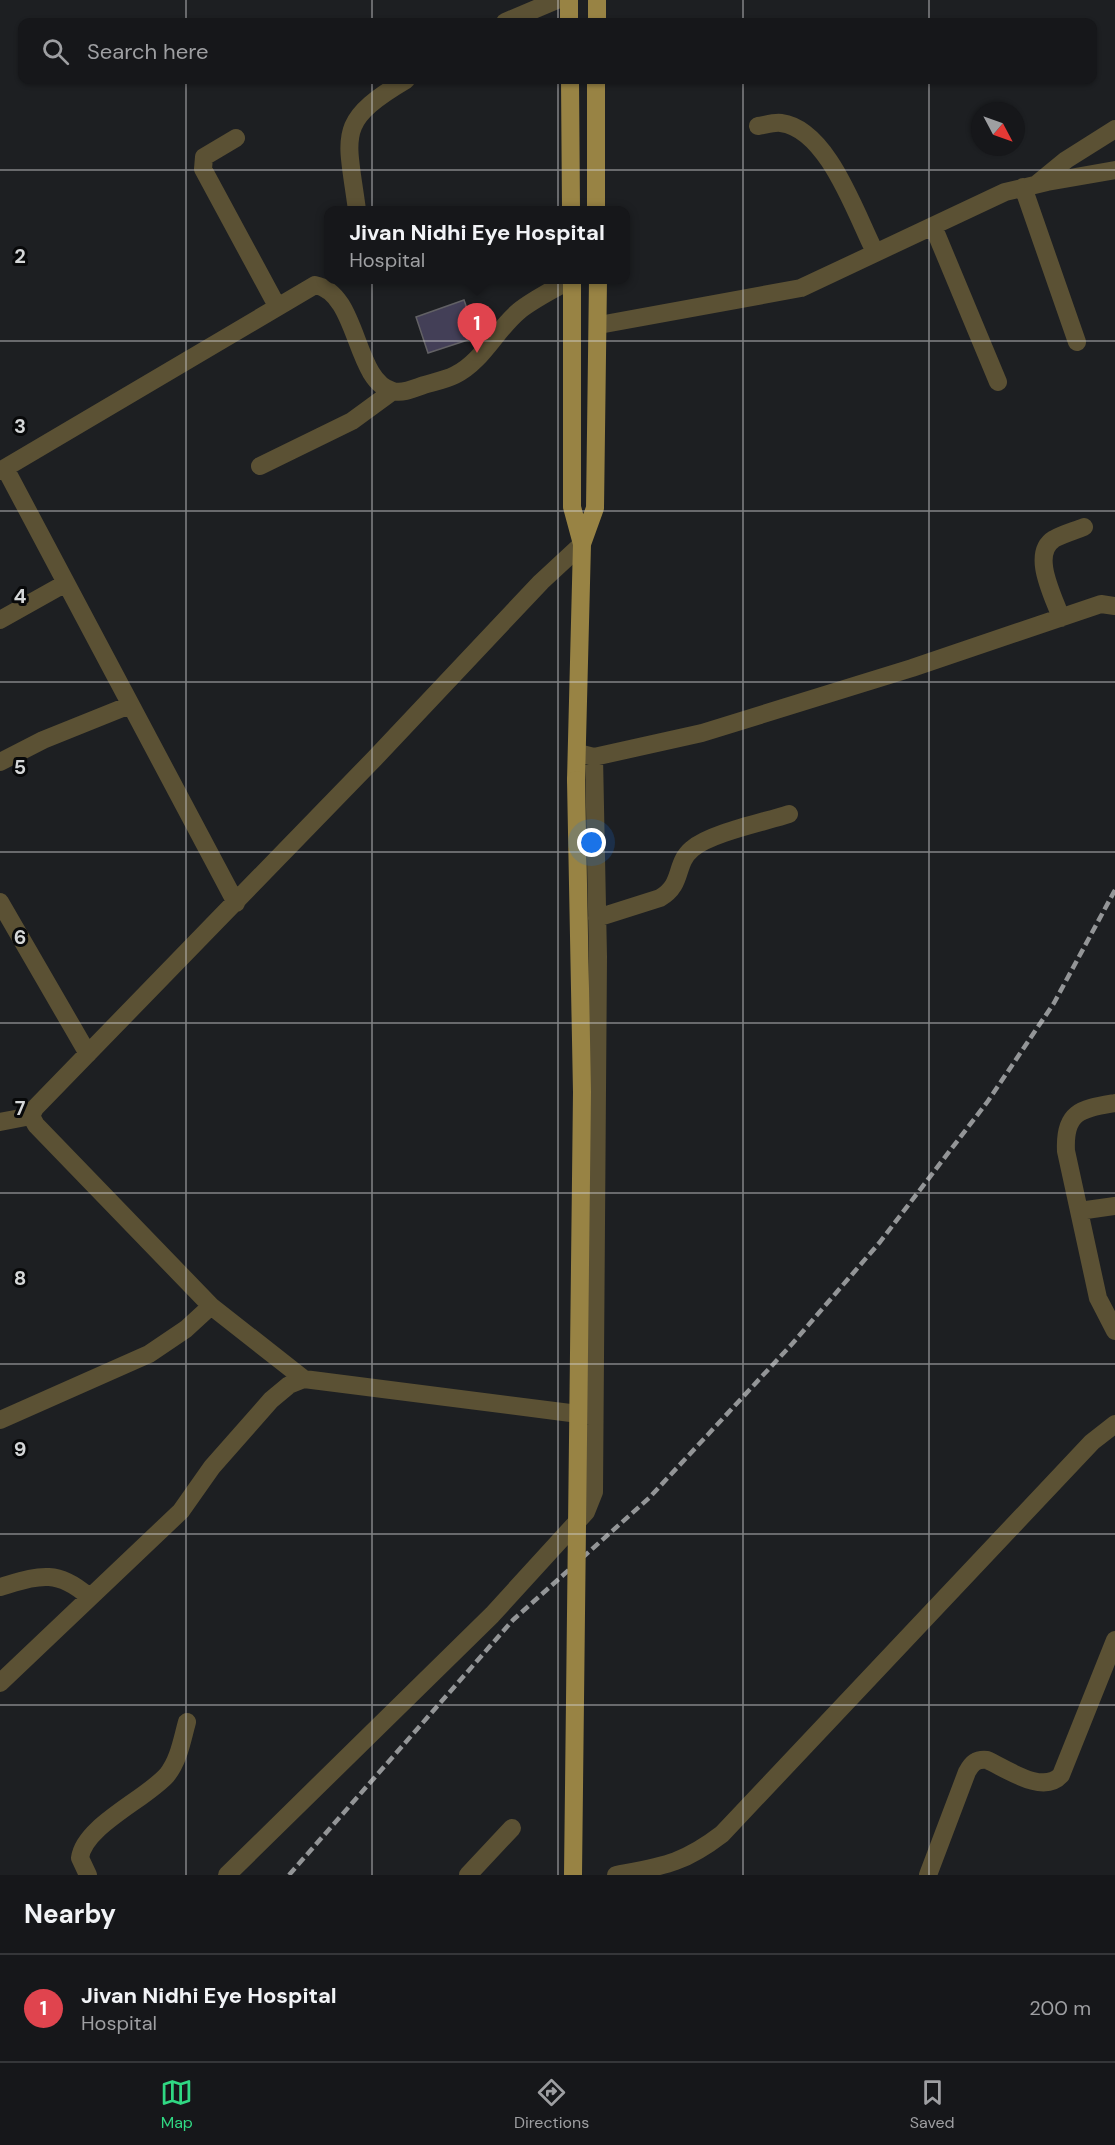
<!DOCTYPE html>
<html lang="en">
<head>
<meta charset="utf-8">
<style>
  body { margin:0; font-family:"DM Sans",sans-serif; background:#232427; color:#f1f3f6 }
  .compass { position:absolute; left:971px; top:102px; width:54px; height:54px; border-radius:50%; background:#16171a; box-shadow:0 2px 4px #0004; rotate:131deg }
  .you { position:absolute; left:592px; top:843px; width:21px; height:21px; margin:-15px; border:4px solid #fff; border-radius:50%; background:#1a73e8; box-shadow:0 0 0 9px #1a73e833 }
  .badge { display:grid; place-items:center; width:39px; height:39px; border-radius:50%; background:#30d883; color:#fff; font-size:20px; font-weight:700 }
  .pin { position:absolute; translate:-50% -50px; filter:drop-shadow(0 2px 3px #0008) }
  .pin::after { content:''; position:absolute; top:32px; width:21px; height:18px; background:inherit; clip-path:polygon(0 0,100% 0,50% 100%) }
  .popup { position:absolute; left:324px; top:206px; width:306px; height:78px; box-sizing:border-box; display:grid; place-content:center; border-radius:12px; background:#16171a; filter:drop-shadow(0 2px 4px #0005); font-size:20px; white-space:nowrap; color:#9e9fa2 }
  .popup b { font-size:22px; color:#f1f3f6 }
  .popup::after { content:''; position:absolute; left:50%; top:100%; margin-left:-12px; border:12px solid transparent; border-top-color:#16171a }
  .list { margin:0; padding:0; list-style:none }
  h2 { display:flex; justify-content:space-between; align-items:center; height:78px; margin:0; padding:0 24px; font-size:26px }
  h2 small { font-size:20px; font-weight:400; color:#9e9fa2 }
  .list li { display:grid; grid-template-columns:39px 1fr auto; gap:18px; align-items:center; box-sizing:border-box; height:108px; padding:0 24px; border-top:2px solid #353639 }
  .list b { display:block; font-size:22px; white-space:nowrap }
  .list p { margin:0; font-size:20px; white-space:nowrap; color:#9e9fa2 }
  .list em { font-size:20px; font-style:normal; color:#9e9fa2 }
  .icon { flex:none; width:33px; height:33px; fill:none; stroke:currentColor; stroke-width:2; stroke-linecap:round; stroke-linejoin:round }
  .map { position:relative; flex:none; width:1115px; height:1875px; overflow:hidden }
  .search { position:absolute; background:#16171a; box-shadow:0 2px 4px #0004; left:18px; right:18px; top:18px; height:66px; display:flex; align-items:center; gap:15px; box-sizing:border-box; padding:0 21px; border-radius:12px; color:#9e9fa2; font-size:22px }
  .sheet { height:186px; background:#16171a }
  nav { display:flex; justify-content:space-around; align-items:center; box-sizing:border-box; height:84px; border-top:2px solid #353639; background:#16171a; font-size:16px; color:#9e9fa2 }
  nav a { display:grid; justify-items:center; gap:3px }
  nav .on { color:#30d883 }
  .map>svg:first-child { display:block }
</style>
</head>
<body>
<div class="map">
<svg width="1115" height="1875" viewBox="0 0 1115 1875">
  <rect width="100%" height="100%" fill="#1d1f22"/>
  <!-- building -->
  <path fill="#433f57" stroke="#626165" stroke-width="1.5" d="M464,300L477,337L428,353L416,317Z"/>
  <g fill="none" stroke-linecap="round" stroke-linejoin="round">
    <!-- street -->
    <path stroke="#5b5134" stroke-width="18" d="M505,22L557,0
      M758,126C765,125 774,122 781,123C828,129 856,215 875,252
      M236,138L204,157L203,169L277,306
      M1038,183L1066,160L1115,129
      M1023,187L1077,342
      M357,210C347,134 335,122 406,80
      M933,226L998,382
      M599,325L801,288L1005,192L1047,182L1115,170
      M260,466L352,421L393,391
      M5,468L236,903
      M0,471L315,285C359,293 354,382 393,391C403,394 415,388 424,385C434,382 445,380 455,375C482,362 496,330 519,311C534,299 553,290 570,280
      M1061,618C1054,597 1030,554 1054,539C1063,534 1074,531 1084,527
      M0,620L66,583
      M582,754L594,757L702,733L912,668L1101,604L1115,606
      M0,762L43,740L130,705
      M0,902L88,1054
      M597,918L660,898C684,884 674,864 692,849C710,833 765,822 789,814
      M1115,1103C1081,1109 1064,1111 1066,1151L1098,1298L1115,1331
      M0,1122L31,1116
      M1079,1211L1115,1206
      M304,1379L211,1306L36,1125L31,1116L35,1108L375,758L541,582L582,544
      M0,1420L149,1354L186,1329L211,1306
      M0,1587C38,1576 56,1568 88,1596
      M0,1683L181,1511L212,1467L271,1400L289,1385L304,1379L594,1416
      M88,1875L80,1858C84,1826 146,1799 167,1775C179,1760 182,1740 187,1722
      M227,1875L492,1615L586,1512L594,1492L598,957L594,757
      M468,1875L512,1828
      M616,1875C663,1866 683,1864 722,1834L1092,1442L1115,1424
      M928,1875L967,1772C972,1763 976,1759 987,1760C1007,1769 1043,1795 1061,1775L1115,1640"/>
    <!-- primary -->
    <path stroke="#988344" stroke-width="18" d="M569,0V22
      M597,22V0
      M570,80L571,210
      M596,80V210
      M572,280V507L582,544L576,780
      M582,544L595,508L598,280"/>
    <!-- rail -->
    <path stroke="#939597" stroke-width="4.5" stroke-dasharray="9 4.5" stroke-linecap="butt" d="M289,1875L513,1620L649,1498L792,1344L880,1242L988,1101L1054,1003L1115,890"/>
    <!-- primary-bridge -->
    <path stroke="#988344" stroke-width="18" d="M573,1875L582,1092L576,780"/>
  </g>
  <!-- grid -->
  <path fill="none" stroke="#d5d7d8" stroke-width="1.5" stroke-opacity="0.55" d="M186,0V22M372,0V22M558,0V22M743,0V22M929,0V22M186,80V1875M372,80V1875M558,80V1875M743,80V1875M929,80V1875M0,170H1115M0,341H1115M0,511H1115M0,682H1115M0,852H1115M0,1023H1115M0,1193H1115M0,1364H1115M0,1534H1115M0,1705H1115"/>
  <g font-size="20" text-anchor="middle" font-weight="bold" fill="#d5d7d8" stroke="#08090a" stroke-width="6" stroke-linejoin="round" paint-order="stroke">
    <text x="20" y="263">2</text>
    <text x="20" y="433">3</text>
    <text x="20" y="603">4</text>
    <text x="20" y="774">5</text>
    <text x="20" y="944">6</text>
    <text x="20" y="1115">7</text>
    <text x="20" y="1285">8</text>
    <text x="20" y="1456">9</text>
  </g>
</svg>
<svg class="compass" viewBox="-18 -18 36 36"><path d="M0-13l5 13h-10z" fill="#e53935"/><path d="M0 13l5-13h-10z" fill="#9e9fa2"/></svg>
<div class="you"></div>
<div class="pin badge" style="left:477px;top:353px;background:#e0444e">1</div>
<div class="popup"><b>Jivan Nidhi Eye Hospital</b>Hospital</div>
<div class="search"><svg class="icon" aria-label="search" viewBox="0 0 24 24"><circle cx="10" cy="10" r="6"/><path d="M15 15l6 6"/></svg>Search here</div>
</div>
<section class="sheet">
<h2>Nearby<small></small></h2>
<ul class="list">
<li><span class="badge" style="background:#e0444e">1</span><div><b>Jivan Nidhi Eye Hospital</b><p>Hospital</p></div><em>200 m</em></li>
</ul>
</section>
<nav>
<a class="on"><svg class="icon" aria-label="map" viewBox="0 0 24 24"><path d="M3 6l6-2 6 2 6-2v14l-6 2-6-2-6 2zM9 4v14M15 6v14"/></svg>Map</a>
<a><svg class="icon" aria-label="directions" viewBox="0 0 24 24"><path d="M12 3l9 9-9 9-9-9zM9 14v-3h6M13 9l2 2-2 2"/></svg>Directions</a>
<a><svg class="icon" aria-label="saved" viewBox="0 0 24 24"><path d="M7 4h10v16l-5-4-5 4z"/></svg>Saved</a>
</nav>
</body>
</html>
